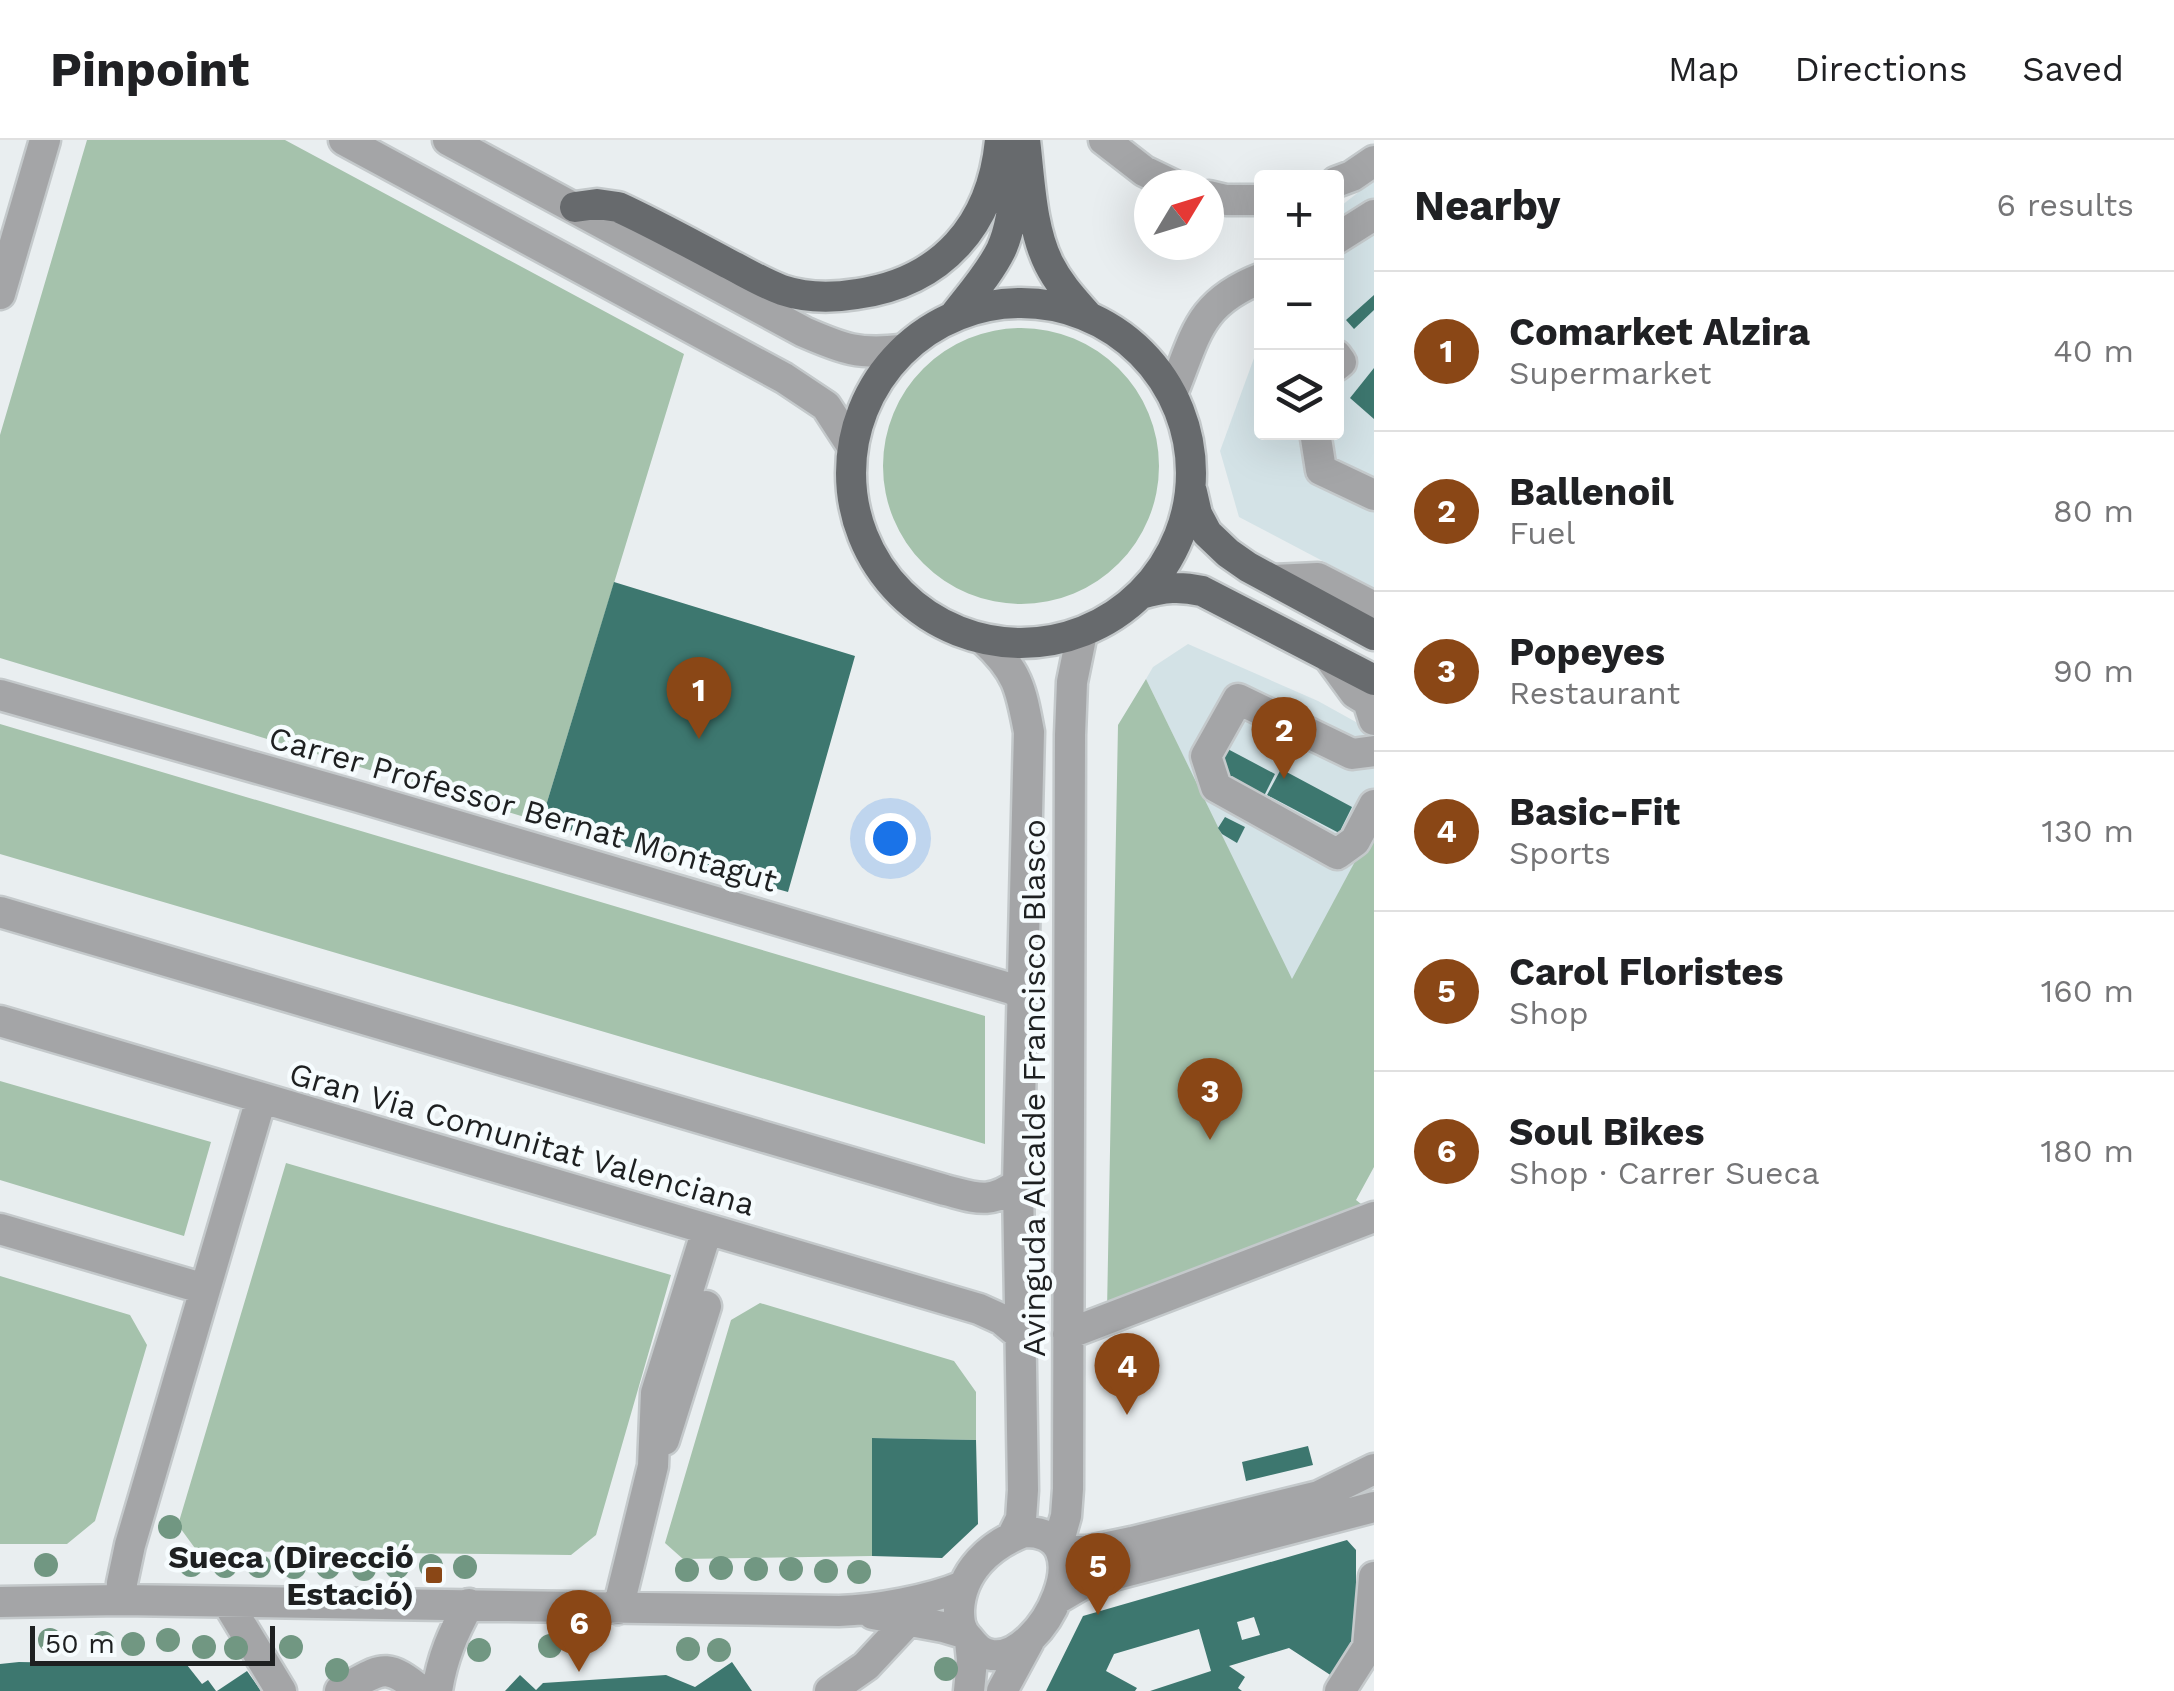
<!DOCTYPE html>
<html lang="en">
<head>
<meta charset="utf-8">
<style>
  body { margin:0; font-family:"Work Sans",sans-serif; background:#f2f2f2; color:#202124 }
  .controls { position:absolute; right:30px; top:30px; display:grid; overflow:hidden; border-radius:10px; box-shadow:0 10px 40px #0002 }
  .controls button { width:90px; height:90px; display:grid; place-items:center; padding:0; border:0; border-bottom:2px solid #e0e0e0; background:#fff; color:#202124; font:50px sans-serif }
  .compass { position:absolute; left:1134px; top:30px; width:90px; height:90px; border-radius:50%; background:#fff; box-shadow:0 10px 40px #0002; rotate:52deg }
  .scale { position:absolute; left:30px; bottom:25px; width:245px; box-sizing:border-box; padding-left:10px; border:5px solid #1e2021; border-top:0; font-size:28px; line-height:35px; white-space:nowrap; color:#1e2021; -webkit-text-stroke:8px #f6fcfe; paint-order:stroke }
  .you { position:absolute; left:890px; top:698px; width:35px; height:35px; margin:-25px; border:8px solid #fff; border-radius:50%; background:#1a73e8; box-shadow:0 0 0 15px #1a73e833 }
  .badge { display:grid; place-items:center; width:65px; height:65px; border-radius:50%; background:#8a4716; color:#fff; font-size:32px; font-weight:700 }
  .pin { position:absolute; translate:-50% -82px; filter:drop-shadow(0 2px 5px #0008) }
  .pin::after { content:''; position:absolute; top:52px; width:35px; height:30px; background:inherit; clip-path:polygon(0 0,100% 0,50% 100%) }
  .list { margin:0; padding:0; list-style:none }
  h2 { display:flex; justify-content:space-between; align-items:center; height:130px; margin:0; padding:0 40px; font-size:42px }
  h2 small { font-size:32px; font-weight:400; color:#757577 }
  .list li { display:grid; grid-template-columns:65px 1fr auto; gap:30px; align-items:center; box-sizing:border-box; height:160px; padding:0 40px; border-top:2px solid #e0e0e0 }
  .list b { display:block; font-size:38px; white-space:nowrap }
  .list p { margin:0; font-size:32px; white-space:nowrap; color:#757577 }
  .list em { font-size:32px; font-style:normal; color:#757577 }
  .icon { flex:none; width:55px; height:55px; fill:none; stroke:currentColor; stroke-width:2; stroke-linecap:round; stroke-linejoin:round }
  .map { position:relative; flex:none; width:1374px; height:1551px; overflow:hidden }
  header { display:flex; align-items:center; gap:60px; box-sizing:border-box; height:140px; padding:0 50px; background:#fff; border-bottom:2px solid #e0e0e0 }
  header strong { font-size:48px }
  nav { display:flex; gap:55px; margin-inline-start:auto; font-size:35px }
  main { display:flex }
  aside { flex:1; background:#fff }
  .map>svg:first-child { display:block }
</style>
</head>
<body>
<header>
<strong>Pinpoint</strong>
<nav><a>Map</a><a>Directions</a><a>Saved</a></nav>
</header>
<main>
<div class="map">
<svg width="1374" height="1551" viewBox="0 0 1374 1551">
  <rect width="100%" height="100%" fill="#e9eef0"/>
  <!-- built -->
  <path fill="#d3e2e6" d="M1374,40V448L1239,377L1220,311L1261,199L1262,292H1336L1337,69Z
    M1188,504L1318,561L1374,592V686L1292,841L1146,539L1153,527Z"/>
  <!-- green -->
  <path fill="#a5c2ac" d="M87,0H285L684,214L541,682L0,518V295Z
    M883 326a138 138 0 1 1 276 0a138 138 0 1 1-276 0Z
    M1146,539L1292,839L1374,686V1027L1356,1060L1374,1074L1107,1171L1118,585Z
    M0,584L985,876V1004L0,714Z
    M0,941L211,1002L184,1096L0,1040Z
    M286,1023L671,1135L596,1395L571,1415L197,1411L178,1385Z
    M0,1136L130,1175L147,1205L95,1381L67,1404H0Z
    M760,1163L954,1221L976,1252V1300L872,1298V1416L683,1419L665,1403L731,1180Z"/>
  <!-- building -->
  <path fill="#3d776f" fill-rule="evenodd" d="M1374,155V170L1354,189L1346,180Z
    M1374,228V279L1350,258Z
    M614,442L855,516L788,752L541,682Z
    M1205,597L1275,634L1262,660L1192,623Z
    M1281,629L1352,667L1339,693L1267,655Z
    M1225,677L1245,687L1237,703L1222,694L1218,688Z
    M872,1298L976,1300L978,1384L942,1418L872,1416Z
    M1308,1306L1313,1325L1246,1341L1242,1322Z
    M1347,1400L1356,1410V1506L1335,1538L1289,1508L1229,1526L1245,1537L1238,1548L1242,1551H1150L1211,1531L1199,1489L1114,1514L1106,1531L1137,1548L1135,1551H1046L1083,1476ZM1254,1477L1260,1495L1242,1500L1237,1482Z
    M19,1522L187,1525L202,1544L208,1540L216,1551H0V1524Z
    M732,1522L752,1551H505L520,1535L536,1550L543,1543L666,1535L695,1547Z
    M247,1531L261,1551H217Z"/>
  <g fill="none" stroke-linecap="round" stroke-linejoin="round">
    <defs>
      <path id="minor" d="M344,0L784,238L826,266L852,306
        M448,0L804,192C843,209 859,215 901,210
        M1104,0L1144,31L1173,45
        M1336,42L1352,36L1374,21
        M1209,56L1226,60H1262
        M1336,99L1374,75
        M0,154L45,0
        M1336,215L1341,222L1336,226
        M1172,254C1196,196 1197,163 1262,138
        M1315,292L1321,330L1374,355
        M1273,440L1318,438L1374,467
        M984,500C1018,531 1021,549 1029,592L1018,1044L1023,1350L1021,1379L1012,1397
        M1328,516L1355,553L1368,561L1374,580
        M0,555L359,657L1012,849L1023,856
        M1374,611L1352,614L1238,559L1206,616L1216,647L1337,714L1355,701L1374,665
        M0,772L945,1050C977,1058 989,1065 1018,1044
        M0,881L979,1169L1001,1179L1019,1194
        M0,1089L205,1149
        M1068,1194L1374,1077
        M664,1300L706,1166
        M1024,1392C1106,1390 1043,1522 992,1515C981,1514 975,1507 968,1498C960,1490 959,1481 959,1470C961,1431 990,1405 1024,1392Z
        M1058,1404L1066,1376L1068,1349L1070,595L1072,542L1082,493
        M1063,1411H1089L1132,1402L1319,1356L1374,1329
        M1057,1459L1086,1442L1374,1367
        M121,1460L122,1443L130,1405L261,959
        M0,1462L121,1460L839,1471C875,1470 930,1460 963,1446
        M227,1462L281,1551
        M618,1469L653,1326L656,1253L707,1090
        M873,1474L943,1487L963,1493
        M340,1551C380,1531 383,1519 421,1551
        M437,1551C442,1518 453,1493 469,1464
        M830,1551L866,1526L908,1481
        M969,1551L972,1520L970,1501
        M1002,1551L1029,1501
        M1340,1551L1368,1507L1374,1437"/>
      <path id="major" d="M1025,0C1030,40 1031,88 1049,124C1059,144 1073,159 1087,175
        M575,67L597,64L618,67C655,84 691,104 727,123C745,132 763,143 782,150C806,158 833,158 857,154C942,142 992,85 1000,0
        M851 333a170 170 0 1 1 340 0a170 170 0 1 1-340 0Z
        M954,176C970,155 989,134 1001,110C1013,84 1014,51 1018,23
        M1192,352L1197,374L1207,393L1228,413L1248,427L1374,495
        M1141,454C1164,447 1180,446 1202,451L1374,540"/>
    </defs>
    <!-- minor casing -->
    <use href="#minor" stroke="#c4c9cb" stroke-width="35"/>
    <!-- major casing -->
    <use href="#major" stroke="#c4c9cb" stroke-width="35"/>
    <!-- minor -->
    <use href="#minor" stroke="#a4a5a7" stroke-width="30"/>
    <!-- major -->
    <use href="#major" stroke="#676a6d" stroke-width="30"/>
  </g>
  <!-- trees -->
  <g fill="#719782">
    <circle cx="170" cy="1387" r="12"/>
    <circle cx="46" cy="1425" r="12"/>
    <circle cx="191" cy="1425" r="12"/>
    <circle cx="225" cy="1426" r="12"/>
    <circle cx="259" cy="1426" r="12"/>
    <circle cx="431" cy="1426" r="12"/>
    <circle cx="294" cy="1427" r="12"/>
    <circle cx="328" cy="1427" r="12"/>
    <circle cx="397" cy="1427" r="12"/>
    <circle cx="465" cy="1427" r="12"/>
    <circle cx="721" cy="1428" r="12"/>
    <circle cx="364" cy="1429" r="12"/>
    <circle cx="756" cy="1429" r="12"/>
    <circle cx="791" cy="1429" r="12"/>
    <circle cx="687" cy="1430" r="12"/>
    <circle cx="826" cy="1431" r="12"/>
    <circle cx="859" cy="1432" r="12"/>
    <circle cx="50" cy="1500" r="12"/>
    <circle cx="168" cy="1500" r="12"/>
    <circle cx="103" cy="1503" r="12"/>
    <circle cx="133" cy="1504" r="12"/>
    <circle cx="550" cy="1506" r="12"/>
    <circle cx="204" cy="1507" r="12"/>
    <circle cx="291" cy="1507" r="12"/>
    <circle cx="236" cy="1508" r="12"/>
    <circle cx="688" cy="1509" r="12"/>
    <circle cx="479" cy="1510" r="12"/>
    <circle cx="719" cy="1510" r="12"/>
    <circle cx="946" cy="1529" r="12"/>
    <circle cx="337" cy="1530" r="12"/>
  </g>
  <!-- markers -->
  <rect fill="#8a4716" stroke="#f6fcfe" stroke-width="4" x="424" y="1425" width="20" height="20" rx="5"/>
  <g text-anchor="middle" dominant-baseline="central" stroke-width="9" stroke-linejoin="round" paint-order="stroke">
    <!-- street labels -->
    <g font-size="32" fill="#1e2021" stroke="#f6fcfe">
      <text transform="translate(523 669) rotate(16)">Carrer Professor Bernat Montagut</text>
      <text transform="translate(1034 948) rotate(-90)">Avinguda Alcalde Francisco Blasco</text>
      <text transform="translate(522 999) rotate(16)">Gran Via Comunitat Valenciana</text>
    </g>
    <!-- poi labels -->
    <g font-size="32" font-weight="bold" fill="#1e2021" stroke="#f6fcfe" text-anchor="end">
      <text x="414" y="1417">Sueca (Direcció<tspan x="414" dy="37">Estació)</tspan></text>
    </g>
  </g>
</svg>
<div class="controls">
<button>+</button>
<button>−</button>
<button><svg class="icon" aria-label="layers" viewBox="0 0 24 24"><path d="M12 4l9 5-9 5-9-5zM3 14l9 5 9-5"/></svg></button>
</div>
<svg class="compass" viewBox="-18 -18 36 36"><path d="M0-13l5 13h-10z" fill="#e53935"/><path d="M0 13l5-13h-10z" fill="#757577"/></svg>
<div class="scale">50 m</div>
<div class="you"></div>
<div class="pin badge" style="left:699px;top:599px">1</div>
<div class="pin badge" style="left:1284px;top:639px">2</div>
<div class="pin badge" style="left:1210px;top:1000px">3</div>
<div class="pin badge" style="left:1127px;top:1275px">4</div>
<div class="pin badge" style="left:1098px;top:1475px">5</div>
<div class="pin badge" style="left:579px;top:1532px">6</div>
</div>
<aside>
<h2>Nearby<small>6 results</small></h2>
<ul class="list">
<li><span class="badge">1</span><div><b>Comarket Alzira</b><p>Supermarket</p></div><em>40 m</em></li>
<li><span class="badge">2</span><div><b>Ballenoil</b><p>Fuel</p></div><em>80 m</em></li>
<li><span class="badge">3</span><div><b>Popeyes</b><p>Restaurant</p></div><em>90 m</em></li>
<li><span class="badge">4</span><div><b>Basic-Fit</b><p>Sports</p></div><em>130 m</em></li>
<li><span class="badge">5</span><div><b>Carol Floristes</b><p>Shop</p></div><em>160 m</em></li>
<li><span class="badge">6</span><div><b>Soul Bikes</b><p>Shop · Carrer Sueca</p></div><em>180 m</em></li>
</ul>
</aside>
</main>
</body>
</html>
